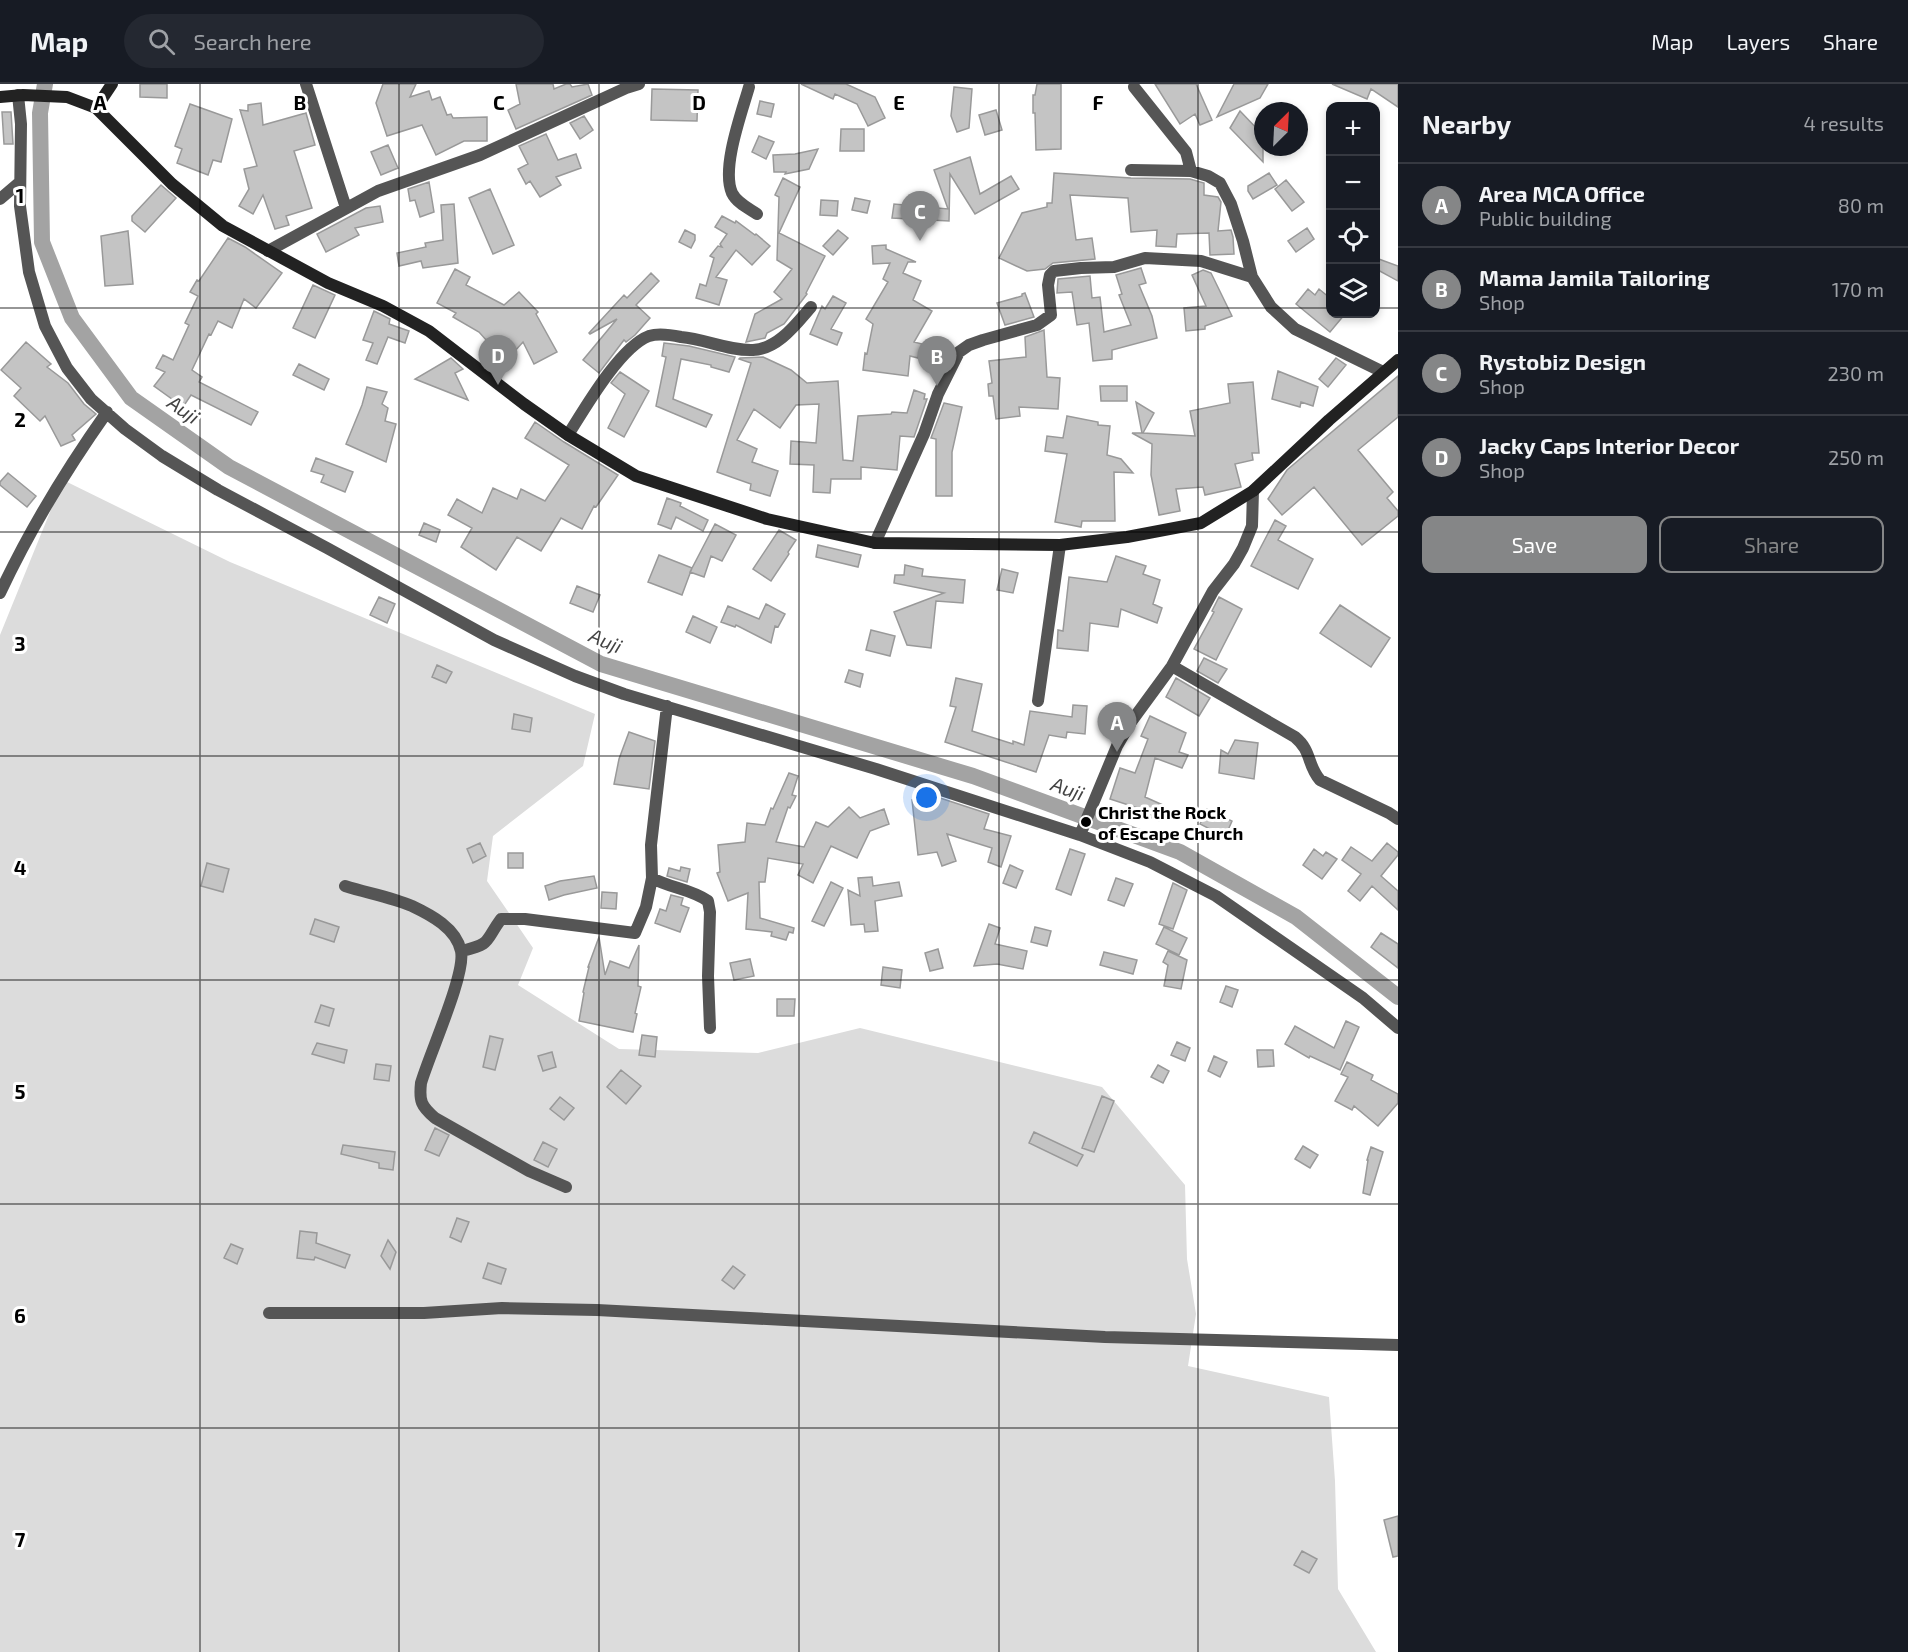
<!DOCTYPE html>
<html lang="en">
<head>
<meta charset="utf-8">
<style>
  body { margin:0; font-family:"Exo 2",sans-serif; background:#242831; color:#f1f3f6 }
  .controls { position:absolute; right:18px; top:18px; display:grid; overflow:hidden; border-radius:12px; box-shadow:0 3px 9px #0003 }
  .controls button { width:54px; height:54px; display:grid; place-items:center; padding:0; border:0; border-bottom:2px solid #363941; background:#171b24; color:#f1f3f6; font:30px sans-serif }
  .compass { position:absolute; left:1254px; top:18px; width:54px; height:54px; border-radius:50%; background:#171b24; box-shadow:0 3px 9px #0003; rotate:24deg }
  .you { position:absolute; left:927px; top:714px; width:21px; height:21px; margin:-15px; border:4px solid #fff; border-radius:50%; background:#1a73e8; box-shadow:0 0 0 9px #1a73e833 }
  .badge { display:grid; place-items:center; width:39px; height:39px; border-radius:50%; background:#858687; color:#fff; font-size:20px; font-weight:700 }
  .pin { position:absolute; translate:-50% -50px; filter:drop-shadow(0 2px 3px #0008) }
  .pin::after { content:''; position:absolute; top:32px; width:21px; height:18px; background:inherit; clip-path:polygon(0 0,100% 0,50% 100%) }
  .list { margin:0; padding:0; list-style:none }
  h2 { display:flex; justify-content:space-between; align-items:center; height:78px; margin:0; padding:0 24px; font-size:26px }
  h2 small { font-size:20px; font-weight:400; color:#9ea1a6 }
  .list li { display:grid; grid-template-columns:39px 1fr auto; gap:18px; align-items:center; box-sizing:border-box; height:84px; padding:0 24px; border-top:2px solid #363941 }
  .list b { display:block; font-size:22px; white-space:nowrap }
  .list p { margin:0; font-size:20px; white-space:nowrap; color:#9ea1a6 }
  .list em { font-size:20px; font-style:normal; color:#9ea1a6 }
  .actions { display:flex; gap:12px; padding:18px 24px }
  .actions a { flex:1; padding:14px 0; border:2px solid #858687; border-radius:12px; text-align:center; font-size:21px; color:#858687 }
  .actions .main { background:#858687; color:#fff }
  .icon { flex:none; width:33px; height:33px; fill:none; stroke:currentColor; stroke-width:2; stroke-linecap:round; stroke-linejoin:round }
  .map { position:relative; flex:none; width:1398px; height:1568px; overflow:hidden }
  header { display:flex; align-items:center; gap:36px; box-sizing:border-box; height:84px; padding:0 30px; background:#171b24; border-bottom:2px solid #363941 }
  header strong { font-size:28px }
  nav { display:flex; gap:33px; margin-inline-start:auto; font-size:21px }
  .search { width:420px; height:54px; background:#242831; display:flex; align-items:center; gap:15px; box-sizing:border-box; padding:0 21px; border-radius:33px; color:#9ea1a6; font-size:22px }
  main { display:flex }
  aside { flex:1; background:#171b24 }
  .map>svg:first-child { display:block }
</style>
</head>
<body>
<header>
<strong>Map</strong>
<div class="search"><svg class="icon" aria-label="search" viewBox="0 0 24 24"><circle cx="10" cy="10" r="6"/><path d="M15 15l6 6"/></svg>Search here</div>
<nav><a>Map</a><a>Layers</a><a>Share</a></nav>
</header>
<main>
<div class="map">
<svg width="1398" height="1568" viewBox="0 0 1398 1568">
  <rect width="100%" height="100%" fill="#fff"/>
  <!-- green -->
  <path fill="#dcdcdc" d="M63,396L230,478L595,630L583,682L493,752L487,797L533,864L518,901L619,965L758,969L860,944L1102,1003L1185,1101L1187,1175L1196,1230L1188,1282L1329,1313L1335,1397L1338,1505L1376,1568H0V551Z"/>
  <g fill="none" stroke-linecap="round" stroke-linejoin="round">
    <!-- canal -->
    <path stroke="#a3a3a3" stroke-width="16" d="M45,0L40,29L42,158L72,234L131,314L229,383L601,580L973,692L1180,768L1296,833L1398,913"/>
  </g>
  <!-- building -->
  <path fill="#c4c4c4" stroke="#999" stroke-width="1.5" d="M140,0H167V14L140,13Z
    M383,0H416L410,13L429,7L432,16L440,13L447,31L451,30L453,34L487,33V57H464L436,71L422,41L387,52L376,19Z
    M516,0H553L554,5L566,0H570L572,3L588,0L592,11L516,45L508,26L520,20Z
    M801,0H846L875,13L885,34L868,42L857,20L835,10L833,15Z
    M1037,0H1061V65L1036,66L1035,29H1033V11H1035Z
    M1155,0H1196L1212,36L1200,41L1195,30L1180,40Z
    M1234,0H1268L1260,14L1217,33Z
    M1332,0H1398V23L1371,5L1367,15Z
    M954,3L972,5L969,44L957,48L951,32Z
    M652,5L698,6L697,37L651,36Z
    M760,17L774,20L771,33L757,30Z
    M261,19L263,41L306,29L315,61L294,67L312,124L286,132L289,141L275,145L263,111L253,130L239,122L249,105L244,85L257,82L240,26L248,27V21Z
    M190,20L232,35L221,78L213,76L208,91L177,79L182,65L175,62Z
    M996,26L1002,46L985,51L979,31Z
    M1240,27L1263,51V78L1230,44Z
    M2,28H11L13,60H4Z
    M584,32L593,46L580,55L570,39Z
    M841,45H864V67H840Z
    M546,50L558,76L576,70L581,84L556,93L561,101L540,113L530,97L526,100L518,85L528,80L519,62Z
    M759,52L774,58L766,75L752,68Z
    M388,61L398,84L381,91L371,68Z
    M818,65L809,85L785,90L786,88H774L773,71L795,70Z
    M970,73L980,110L1011,92L1019,105L975,130L950,90L949,137L892,134L894,120L948,125L934,86Z
    M1054,89L1131,94L1190,95L1204,99V111L1218,113L1221,118L1218,147L1231,146L1233,153L1234,170L1210,171L1209,149L1177,150L1176,163L1156,162L1157,146L1131,148L1128,114L1070,111L1076,156L1092,154L1095,175L1053,179L1045,185L1027,187L999,174L1022,129L1047,123V119H1052Z
    M1269,89L1277,101L1253,115L1248,107V102Z
    M783,94L800,103L779,149L825,172L806,209L807,210L784,240L767,249L765,254L746,258L755,230L782,215L774,208L792,185L777,176L779,113L775,111Z
    M1286,96L1304,118L1292,127L1275,105Z
    M429,98L434,128L420,133L415,116L410,117L408,105Z
    M161,101L176,114L145,148L132,137V132Z
    M490,105L514,161L493,170L469,114Z
    M855,114L870,117L867,129L852,126Z
    M821,116L838,117L837,132L820,131Z
    M454,120L458,179L423,184L421,177L399,182L397,169L426,163L425,159L443,156L441,121Z
    M380,122L383,138L355,144L359,151L326,168L317,150L366,124Z
    M722,132L735,139L736,137L755,151L756,150L770,162L752,181L736,166L716,193L727,196L719,221L696,214L700,200L706,202L714,174L710,172L718,162L722,163L720,160L727,150L715,143Z
    M1307,144L1314,155L1296,168L1288,157Z
    M685,146L695,151V156L691,164L679,158Z
    M838,146L848,154L833,171L823,162Z
    M128,147L133,200L105,202L101,152Z
    M228,154L245,163L282,189L256,224L244,215L232,244L218,237L211,251L209,250L192,286L202,293L199,298L258,328L251,341L191,311L183,323L154,302L165,288L156,284L163,271L173,276L189,241L185,239L198,212L190,208L197,196L199,197Z
    M886,161V165L916,178H908L903,189L921,197L913,216L932,227L914,258L922,260L918,274L910,272L908,292L863,286L865,269L867,270L873,240L866,235L888,198L883,195L890,179L873,180L872,162Z
    M1376,174L1398,182V197L1376,185Z
    M1141,184L1146,199L1139,201L1152,232L1157,254L1112,266V275L1093,277L1089,239L1077,241L1072,208L1057,209L1058,195L1090,192L1092,214L1100,213L1104,248L1131,241L1119,211L1122,210L1116,191Z
    M455,185L470,193L466,201L504,221L519,208L538,228L536,230L557,268L534,280L523,258L514,268L504,260L496,267L479,248L453,233L456,229L437,219Z
    M1203,186L1211,189L1232,232L1205,242V245L1186,247L1184,224L1206,222L1192,191Z
    M651,189L659,197L636,221L650,234L635,251L626,258L624,256L599,289L583,276L617,235L590,250L589,249L624,211L627,214Z
    M313,201L335,211L315,254L293,244Z
    M1308,205L1315,211L1319,205L1330,214V230H1345L1330,248L1296,220Z
    M1025,209L1034,233L1005,241L997,219L1022,212V210Z
    M833,212L846,219L831,245L842,249L837,261L810,250L822,222L825,225Z
    M374,227L390,235L389,240L409,247L405,259L388,253L377,280L366,276L373,259L363,256Z
    M1044,246L1047,293L1060,294L1058,325L1019,323L1020,332L996,335L993,312H989L988,300L992,299L989,277L1026,273L1025,253Z
    M26,258L51,280L47,283L68,299L84,320L96,330L72,351L75,356L61,362L45,332L40,337L14,312L21,304L1,286Z
    M664,259L689,262L735,273L729,288L711,283V281L681,275L673,315L712,331L706,343L656,322L666,273L662,272Z
    M763,273L791,286L807,299L838,297L843,376L853,377L858,332L891,330L892,328L907,329L914,306L925,310L924,315H927L914,353L900,352L897,386L861,383V395H831L830,409L813,408L814,381L790,380L791,357L816,359L819,320L796,321L780,344L754,325L737,356L757,365L752,378L778,387L770,412L750,406L751,400L717,388L751,279L739,275L740,274Z
    M451,274L463,285L455,289L468,316L415,295Z
    M1336,274L1346,281L1328,303L1319,295Z
    M299,280L329,295L324,306L293,291Z
    M1278,287L1318,303L1313,322L1301,318L1300,323L1272,315Z
    M620,288L649,307L624,353L608,344L625,310L611,299Z
    M1398,292V333L1358,366L1393,408L1387,414L1398,427V432L1362,461L1314,403L1282,431L1268,415L1287,386Z
    M1253,298L1259,369H1252L1253,376L1235,380L1241,403L1205,411L1203,403L1176,405L1180,427L1159,431L1151,391L1152,360L1132,349H1142L1136,318L1154,329L1143,349L1195,352L1190,327L1230,319L1228,300Z
    M1100,302H1127V317H1101Z
    M367,303L387,308L382,320L388,324L385,337L396,340L386,378L346,360L362,321Z
    M944,319L962,323L952,368V412H936V355L931,354Z
    M1067,332L1098,338V341L1110,342L1107,371L1121,375L1133,389L1114,388L1115,437H1082L1081,443L1055,438L1067,370L1045,367L1047,352L1063,354Z
    M535,338L564,358L618,391L596,423L594,422L582,445L561,434L541,467L517,453L496,486L461,463L472,444L448,431L457,415L482,429L493,404L517,415L521,405L545,417L569,381L525,354Z
    M316,374L353,388L345,408L321,398L324,391L311,387Z
    M8,389L36,412L27,423L0,401V398Z
    M667,414L681,419L680,422L708,436L703,447L676,433L671,445L658,440Z
    M1275,436L1286,442L1278,456L1313,475L1298,505L1251,482Z
    M424,439L440,446L436,458L419,451Z
    M715,440L736,451L722,477L711,472L704,493L690,488Z
    M779,446L796,456L788,468L789,470L771,497L753,485Z
    M818,461L861,471L858,483L816,473Z
    M659,471L692,484L682,511L648,498Z
    M1116,472L1146,482L1143,490L1160,496L1153,520L1162,524L1157,539L1121,525L1118,543L1090,539L1088,567L1057,564L1058,546L1063,547L1069,493L1107,498Z
    M905,481L923,485L922,492L965,496L963,519L936,517L931,564L907,561L894,528L944,509L894,499L895,491H904Z
    M1002,485L1018,489L1013,509L997,506Z
    M577,502L600,511L593,528L570,519Z
    M379,513L395,520L387,539L370,531Z
    M1219,513L1242,525L1216,576L1194,565L1214,528L1212,527Z
    M766,520L785,530L778,543L775,542L771,559L736,541L735,543L721,538L728,522L759,535Z
    M1340,521L1390,554L1371,583L1320,549Z
    M693,532L717,543L710,559L686,548Z
    M871,546L895,552L890,572L866,566Z
    M1204,574L1227,585L1218,599L1197,587Z
    M437,581L452,588L446,599L432,593Z
    M849,586L863,590L860,603L845,598Z
    M956,594L982,600L972,647L1013,660V657L1024,661L1030,627L1072,633L1073,621L1087,622L1085,650L1067,648L1066,654L1049,651L1036,688L945,658L956,623L950,622Z
    M1176,594L1210,614L1199,632L1166,613Z
    M514,630L532,634L530,648L512,645Z
    M1150,632L1186,649L1179,668L1188,671L1182,684L1155,674L1145,713L1165,722L1159,737L1143,730L1144,726L1110,715L1120,684L1135,689L1148,655L1141,652Z
    M629,648L655,657L649,705L614,700L619,675Z
    M1235,656L1258,659L1254,695L1219,689L1221,666L1228,670Z
    M789,689L798,692L792,711L796,712L790,724L788,723L776,758L804,763L816,738L828,743L849,723L860,734L884,725L889,740L870,747L857,774L831,762L813,799L798,791L803,780L768,774L765,798H759L760,834L794,844L793,849L789,848L786,856L771,852L772,848L746,845L748,809L728,817L717,789L720,788L718,761L745,758L747,739L765,741L771,724L773,725Z
    M937,713L989,730L984,745L1011,752L1001,783L988,778L992,764L947,750L956,777L942,782L937,768L918,771L912,716Z
    M1207,725L1232,737L1225,753L1200,740Z
    M480,759L486,772L473,779L467,765Z
    M1387,759L1398,768V771L1381,792L1398,807V826L1372,802L1360,817L1348,807L1361,790L1342,776L1351,763L1372,777Z
    M1070,765L1085,770L1071,811L1056,805Z
    M1314,765L1323,772L1326,768L1337,775L1322,795L1303,781Z
    M508,769H523V784H508Z
    M207,779L229,785L223,808L201,802Z
    M1010,781L1023,787L1016,804L1003,799Z
    M681,783L690,785L687,798L667,792L669,784L680,787Z
    M594,792L597,804L564,811L549,816L545,802L560,797Z
    M872,793L873,802L899,798L902,812L875,817L878,847L865,848L864,840L851,841L848,806L860,812L858,794Z
    M1116,794L1133,800L1124,822L1108,816Z
    M831,798L843,804L824,842L812,837Z
    M1173,799L1187,806L1173,845L1159,840Z
    M602,808L617,809L616,825L601,824Z
    M671,811L683,814L681,821L689,824L680,848L655,839L660,825L666,827Z
    M315,835L339,843L334,858L310,850Z
    M989,840L1000,844L995,860L1027,867L1023,885L997,880L974,882Z
    M1035,843L1051,847L1047,862L1031,858Z
    M1164,843L1187,854L1179,871L1156,860Z
    M1381,849L1398,860V884L1371,863Z
    M599,853L605,891L610,877L629,884L639,861L638,902L641,903L635,929L637,930L633,948L579,937L584,909L583,908L589,883H588Z
    M938,865L943,884L930,887L925,869Z
    M1168,867L1187,876L1181,905L1164,902L1168,881L1163,878Z
    M1104,868L1137,876L1133,890L1100,881Z
    M750,875L754,892L734,896L730,879Z
    M883,883L902,886L900,904L881,901Z
    M1226,902L1238,906L1232,923L1220,918Z
    M777,915H795L794,932H777Z
    M321,921L334,925L329,942L315,938Z
    M1346,937L1359,943L1340,986L1310,972L1309,974L1285,960L1295,942L1334,964Z
    M642,951L657,953L655,973L639,971Z
    M490,952L503,955L495,986L483,983Z
    M1177,958L1190,964L1185,977L1171,971Z
    M317,959L347,966L344,979L312,970Z
    M1257,966H1273L1274,982L1258,983Z
    M552,968L556,983L543,987L538,972Z
    M1214,972L1227,978L1220,993L1208,987Z
    M1347,978L1373,991L1371,996L1398,1010V1019L1378,1042L1354,1022L1352,1026L1335,1017L1348,993L1341,990Z
    M376,980L391,982L389,997L374,995Z
    M1158,981L1169,987L1163,999L1151,993Z
    M621,986L641,1002L626,1020L607,1003Z
    M1102,1012L1114,1017L1094,1068L1082,1064Z
    M560,1013L574,1024L564,1036L550,1025Z
    M435,1044L449,1051L439,1072L425,1066Z
    M1034,1048L1083,1071L1077,1082L1029,1059Z
    M543,1058L557,1065L548,1083L534,1076Z
    M343,1061L395,1068L393,1086L379,1084V1079L341,1070Z
    M1303,1062L1318,1071L1310,1084L1295,1075Z
    M1371,1063L1383,1068L1370,1111L1363,1109L1368,1076H1367Z
    M457,1134L469,1138L461,1158L450,1153Z
    M300,1147L317,1149L316,1159L350,1171L345,1184L315,1173L314,1176L297,1174Z
    M388,1156L396,1168L390,1185L381,1172Z
    M231,1160L243,1165L237,1180L224,1174Z
    M488,1179L506,1185L501,1200L483,1194Z
    M733,1182L745,1191L734,1205L722,1196Z
    M1398,1432V1472L1393,1473L1384,1436Z
    M1302,1467L1317,1475L1309,1489L1294,1481Z"/>
  <g fill="none" stroke-linecap="round" stroke-linejoin="round">
    <!-- street -->
    <path stroke="#555" stroke-width="12" d="M306,0L346,124
      M749,3C742,28 721,84 732,109C737,119 748,124 757,130
      M1134,3L1186,68L1191,87
      M18,11L21,40L20,122L29,188L45,242L67,284L91,315L125,345L162,372L218,406L327,464L494,556L575,592L624,610L876,685L1080,751L1150,778L1216,812L1363,914L1398,944
      M1131,86L1191,87L1208,92L1220,99L1231,120L1243,157L1252,193L1271,223L1295,245L1383,288
      M0,115L20,98
      M268,167L378,107L480,71L626,4L639,0
      M568,351C585,324 620,263 649,252C659,249 671,251 681,253C705,255 729,267 753,266C778,265 796,240 811,223
      M875,459L924,350L938,310L959,268L969,261L983,256L1037,241L1051,231L1048,201L1050,191L1054,187L1081,184L1114,183L1145,174L1201,177L1252,193
      M0,509C30,445 66,386 107,328
      M1172,582L1295,653C1312,667 1307,681 1320,696L1389,729L1398,735
      M1038,617L1060,461
      M1080,751L1117,662L1131,638L1172,582L1213,507L1234,480L1243,464L1252,442L1253,407
      M652,794C670,804 691,805 708,817L710,828L708,892L710,944
      M345,802C367,809 391,813 412,822C431,831 456,844 461,867C466,890 429,971 421,999C419,1017 421,1022 435,1034L529,1087L566,1103
      M462,867C493,859 484,858 501,835H525L635,849L646,823L652,794L651,761L667,622
      M269,1229H424L502,1224L597,1226L1105,1253L1398,1261"/>
    <!-- secondary -->
    <path stroke="#222" stroke-width="12" d="M0,13L23,11L67,13L96,24L172,100L223,142L328,199L383,222L429,247L524,320L568,351L636,392L767,435L875,459L1060,461L1127,453L1201,439L1253,407L1329,336L1398,276
      M96,24L112,0"/>
  </g>
  <!-- grid -->
  <path fill="none" stroke="#000" stroke-width="1.5" stroke-opacity="0.55" d="M200,0V1568M399,0V1568M599,0V1568M799,0V1568M999,0V1568M1198,0V1568M0,224H1330M1376,224H1398M0,448H1398M0,672H1398M0,896H1398M0,1120H1398M0,1344H1398"/>
  <!-- markers -->
  <circle fill="#000" stroke="#fff" stroke-width="2" cx="1086" cy="738" r="6"/>
  <g text-anchor="middle" dominant-baseline="central" stroke-width="6" stroke-linejoin="round" paint-order="stroke">
    <!-- poi labels -->
    <g font-size="18" font-weight="bold" fill="#000" stroke="#fff" text-anchor="start">
      <text x="1098" y="728">Christ the Rock<tspan x="1098" dy="21">of Escape Church</tspan></text>
    </g>
    <!-- water labels -->
    <g font-size="20" font-style="italic" fill="#444" stroke="#fff">
      <text transform="translate(184 325) rotate(35)">Auji</text>
      <text transform="translate(606 556) rotate(23)">Auji</text>
      <text transform="translate(1068 704) rotate(20)">Auji</text>
    </g>
  </g>
  <g font-size="20" text-anchor="middle" font-weight="bold" fill="#000" stroke="#fff" stroke-width="6" stroke-linejoin="round" paint-order="stroke">
    <text x="100" y="26">A</text>
    <text x="300" y="26">B</text>
    <text x="499" y="26">C</text>
    <text x="699" y="26">D</text>
    <text x="899" y="26">E</text>
    <text x="1098" y="26">F</text>
    <text x="20" y="119">1</text>
    <text x="20" y="343">2</text>
    <text x="20" y="567">3</text>
    <text x="20" y="791">4</text>
    <text x="20" y="1015">5</text>
    <text x="20" y="1239">6</text>
    <text x="20" y="1463">7</text>
  </g>
</svg>
<div class="controls">
<button>+</button>
<button>−</button>
<button><svg class="icon" aria-label="locate" viewBox="0 0 24 24"><circle cx="12" cy="12" r="6"/><path d="M12 2v4M12 18v4M2 12h4M18 12h4"/></svg></button>
<button><svg class="icon" aria-label="layers" viewBox="0 0 24 24"><path d="M12 4l9 5-9 5-9-5zM3 14l9 5 9-5"/></svg></button>
</div>
<svg class="compass" viewBox="-18 -18 36 36"><path d="M0-13l5 13h-10z" fill="#e53935"/><path d="M0 13l5-13h-10z" fill="#9ea1a6"/></svg>
<div class="you"></div>
<div class="pin badge" style="left:1117px;top:668px">A</div>
<div class="pin badge" style="left:937px;top:302px">B</div>
<div class="pin badge" style="left:920px;top:157px">C</div>
<div class="pin badge" style="left:498px;top:301px">D</div>
</div>
<aside>
<h2>Nearby<small>4 results</small></h2>
<ul class="list">
<li><span class="badge">A</span><div><b>Area MCA Office</b><p>Public building</p></div><em>80 m</em></li>
<li><span class="badge">B</span><div><b>Mama Jamila Tailoring</b><p>Shop</p></div><em>170 m</em></li>
<li><span class="badge">C</span><div><b>Rystobiz Design</b><p>Shop</p></div><em>230 m</em></li>
<li><span class="badge">D</span><div><b>Jacky Caps Interior Decor</b><p>Shop</p></div><em>250 m</em></li>
</ul>
<div class="actions"><a class="main">Save</a><a>Share</a></div>
</aside>
</main>
</body>
</html>
